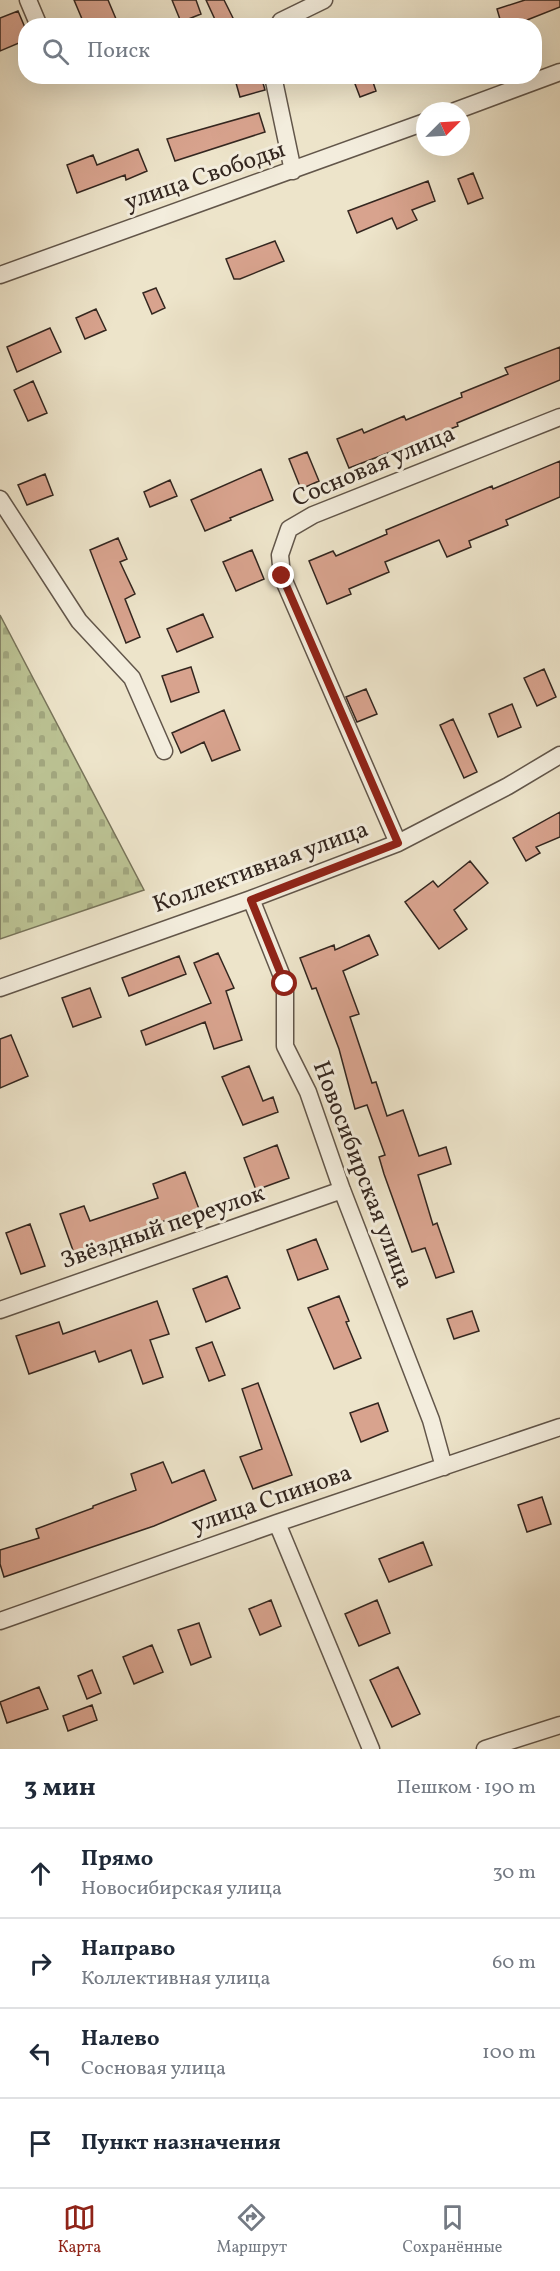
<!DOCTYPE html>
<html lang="ru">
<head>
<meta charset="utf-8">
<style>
  body { margin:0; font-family:Vollkorn,serif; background:#f6f6f7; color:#1f2937 }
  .compass { position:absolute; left:416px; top:102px; width:54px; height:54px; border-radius:50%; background:#fff; box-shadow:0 6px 24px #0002; rotate:66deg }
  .stop { position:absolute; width:18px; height:18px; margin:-14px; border:4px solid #8f2418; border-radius:50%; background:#fff }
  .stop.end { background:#8f2418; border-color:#fff; box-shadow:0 2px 6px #0008 }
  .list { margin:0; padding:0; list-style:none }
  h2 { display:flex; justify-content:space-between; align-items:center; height:78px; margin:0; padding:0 24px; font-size:26px }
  h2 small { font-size:20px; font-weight:400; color:#747a83 }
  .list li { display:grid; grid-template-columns:39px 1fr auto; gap:18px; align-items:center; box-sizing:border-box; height:90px; padding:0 24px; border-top:2px solid #e0e1e3 }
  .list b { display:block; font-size:22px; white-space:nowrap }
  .list p { margin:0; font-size:20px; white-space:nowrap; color:#747a83 }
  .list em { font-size:20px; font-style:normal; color:#747a83 }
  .icon { flex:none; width:33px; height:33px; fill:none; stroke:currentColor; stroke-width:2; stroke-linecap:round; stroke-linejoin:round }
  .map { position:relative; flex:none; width:560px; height:1749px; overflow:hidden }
  .search { position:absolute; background:#fff; box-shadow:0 6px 24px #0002; left:18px; right:18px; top:18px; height:66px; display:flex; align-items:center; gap:15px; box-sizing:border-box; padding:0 21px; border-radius:24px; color:#747a83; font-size:22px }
  .sheet { height:438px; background:#fff }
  nav { display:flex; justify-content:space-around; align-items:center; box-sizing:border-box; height:84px; border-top:2px solid #e0e1e3; background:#fff; font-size:16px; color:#747a83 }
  nav a { display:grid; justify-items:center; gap:3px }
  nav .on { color:#8f2418 }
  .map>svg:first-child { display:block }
</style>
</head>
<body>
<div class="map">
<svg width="560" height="1749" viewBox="0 0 560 1749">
  <defs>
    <pattern id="cemetery-stones" width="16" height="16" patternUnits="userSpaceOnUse" patternTransform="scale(1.5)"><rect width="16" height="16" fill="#bcc394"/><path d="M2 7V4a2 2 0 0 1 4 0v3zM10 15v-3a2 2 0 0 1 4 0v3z" fill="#a2a77f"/></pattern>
  </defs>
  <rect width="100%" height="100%" fill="#ede4ca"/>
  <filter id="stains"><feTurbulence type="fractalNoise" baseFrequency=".00333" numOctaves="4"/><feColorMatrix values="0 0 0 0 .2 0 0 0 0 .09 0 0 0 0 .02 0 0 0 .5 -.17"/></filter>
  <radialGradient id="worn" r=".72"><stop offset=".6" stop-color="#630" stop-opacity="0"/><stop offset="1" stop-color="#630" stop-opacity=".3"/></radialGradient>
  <!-- cemetery -->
  <path fill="url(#cemetery-stones)" stroke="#78745a" stroke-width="1.5" d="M0,615L144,890L0,939Z"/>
  <!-- building -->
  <path fill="#d8a38e" stroke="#33261f" stroke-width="1.5" d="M74,0H108L119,26H85Z
    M172,0H196L201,14L181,22Z
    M206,0H224L234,20L218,26Z
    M525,0H560V7L527,20L529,26H502L497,9Z
    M18,11L26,30V40L0,51V18Z
    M234,76H261L265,90L240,97Z
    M352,76H371L376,91L360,97Z
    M259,113L265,132L175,161L167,139Z
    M138,149L147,171L126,180L125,175L77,193L67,165L93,155L97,165Z
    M473,173L483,198L468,204L458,179Z
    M428,181L435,201L412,210L417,220L397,229L392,218L357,233L348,211Z
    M275,241L284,261L240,279H234L226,259Z
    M156,288L165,308L152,314L143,293Z
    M96,309L106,330L85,339L76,318Z
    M50,328L61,352L17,372L7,347Z
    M560,347V380L457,423L458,426L349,468L337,439L362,429L364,433L404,416L406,420L462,397L461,393L508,374L505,368Z
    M33,381L47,413L28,421L14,390Z
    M307,452L319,481L301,489L289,459Z
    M560,461V497L506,520L508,525L469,541L471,547L447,557L439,540L385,562L389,572L349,589L351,594L327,604L309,561L333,551L336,556L387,534L386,530L492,486L493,489Z
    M261,469L273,500L230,518L231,520L205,531L191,500Z
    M45,474L53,495L27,505L18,485Z
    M170,480L177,496L150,507L144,492Z
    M118,538L127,559L120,562L135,594L125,599L140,637L126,643L90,550Z
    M252,550L264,579L236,591L223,562Z
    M203,614L213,637L177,652L167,629Z
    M191,667L199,692L171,702L162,676Z
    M544,669L556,697L537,706L524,678Z
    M366,689L377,714L357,722L346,697Z
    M512,704L521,727L498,737L489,714Z
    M224,710L240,750L212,761L204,742L181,753L172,733Z
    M453,719L477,772L464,778L440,725Z
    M560,812V837L536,847L540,853L526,861L513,838Z
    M470,861L488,883L454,910L467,929L439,949L405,902L433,881L438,887Z
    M369,935L378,955L343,971L359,1014L350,1017L372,1083L376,1082L387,1116L403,1110L419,1156L446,1147L451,1164L418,1175L433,1225L437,1223L454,1272L436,1278L425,1248L412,1252L384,1174L379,1157L385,1155L367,1105L355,1109L339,1049L316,988L312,989L300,958L334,945L335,950Z
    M218,953L234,988L226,991L242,1040L214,1049L205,1022L146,1045L141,1031L211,1003L194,963Z
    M179,956L186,974L129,996L122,978Z
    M90,988L101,1017L73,1027L62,998Z
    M11,1035L28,1076L0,1088V1039Z
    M249,1066L263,1101L273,1097L278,1112L243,1125L222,1077Z
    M277,1145L289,1178L256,1190L244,1158Z
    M185,1172L199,1209L98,1244L99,1248L75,1256L60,1214L84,1206L90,1221L158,1198L153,1184Z
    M30,1224L45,1266L21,1274L6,1233Z
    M316,1239L328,1269L298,1280L287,1250Z
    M227,1276L240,1308L206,1322L193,1289Z
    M339,1296L349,1321L346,1322L361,1358L334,1369L308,1308Z
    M157,1301L169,1334L150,1340L163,1377L143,1384L131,1350L99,1362L95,1351L29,1374L16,1336L59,1322L63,1334Z
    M472,1311L479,1331L454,1339L447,1319Z
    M212,1342L225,1375L209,1381L196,1348Z
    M258,1383L292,1475L253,1489L240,1457L262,1449L242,1389Z
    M378,1403L388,1431L361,1442L350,1413Z
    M163,1462L172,1483L204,1470L216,1500L154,1526L4,1577L0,1564V1550L39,1538L36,1529L93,1508V1506L136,1490L131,1474Z
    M542,1497L551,1524L527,1532L518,1505Z
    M423,1542L432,1565L389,1582L379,1559Z
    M271,1600L281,1626L260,1635L249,1609Z
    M377,1600L390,1633L359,1646L345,1614Z
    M199,1623L211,1657L191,1665L178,1630Z
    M152,1645L163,1672L134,1684L123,1657Z
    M398,1667L420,1714L392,1727L370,1680Z
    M92,1670L101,1693L87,1699L78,1676Z
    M39,1687L48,1709L7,1723L0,1702Z
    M92,1705L97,1720L68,1731L63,1716Z"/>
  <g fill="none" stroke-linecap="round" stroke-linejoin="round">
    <defs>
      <path id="minor" d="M28,0L39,26
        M278,26L281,21L324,0
        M273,76L293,171
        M455,111L560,72
        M0,275L425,122
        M0,499L79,621L132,678L164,751
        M398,843L282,576L280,555L289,529L313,515L560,417
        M251,899L285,984V1046L308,1092L342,1190L431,1420L444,1467
        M0,988L251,899L398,843L508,786L560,755
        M0,1310L342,1190
        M277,1523L371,1749
        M0,1621L277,1523L560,1427
        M485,1749L560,1725"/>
    </defs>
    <!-- minor casing -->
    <use href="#minor" stroke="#62564a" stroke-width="19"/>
    <!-- minor -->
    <use href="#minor" stroke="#f3eddd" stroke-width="16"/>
  </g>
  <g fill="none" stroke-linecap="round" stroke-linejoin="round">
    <!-- route -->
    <path stroke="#8f2418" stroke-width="8" d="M282,576L398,843L251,900L285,984"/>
  </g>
  <g text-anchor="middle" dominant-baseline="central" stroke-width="6" stroke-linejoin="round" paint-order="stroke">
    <!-- street labels -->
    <g font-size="24" fill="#33261f" stroke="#f3eddd">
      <text transform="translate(205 177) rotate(-19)">улица Свободы</text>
      <text transform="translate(374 467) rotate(-23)">Сосновая улица</text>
      <text transform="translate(261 868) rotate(-20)">Коллективная улица</text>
      <text transform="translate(362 1175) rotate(69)">Новосибирская улица</text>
      <text transform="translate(163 1228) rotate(-19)">Звёздный переулок</text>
      <text transform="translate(272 1500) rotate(-19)">улица Спинова</text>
    </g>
  </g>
  <rect width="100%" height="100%" filter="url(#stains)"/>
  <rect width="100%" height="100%" fill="url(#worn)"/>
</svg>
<svg class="compass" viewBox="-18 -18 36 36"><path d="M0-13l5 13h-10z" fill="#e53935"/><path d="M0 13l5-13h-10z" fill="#747a83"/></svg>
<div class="stop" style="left:285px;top:984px"></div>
<div class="stop end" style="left:282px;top:576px"></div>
<div class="search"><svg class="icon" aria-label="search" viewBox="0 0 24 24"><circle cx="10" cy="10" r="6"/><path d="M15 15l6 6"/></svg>Поиск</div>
</div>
<section class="sheet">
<h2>3 мин<small>Пешком · 190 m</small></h2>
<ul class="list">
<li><svg class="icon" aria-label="ahead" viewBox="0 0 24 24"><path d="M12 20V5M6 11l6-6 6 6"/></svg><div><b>Прямо</b><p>Новосибирская улица</p></div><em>30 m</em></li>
<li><svg class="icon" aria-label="right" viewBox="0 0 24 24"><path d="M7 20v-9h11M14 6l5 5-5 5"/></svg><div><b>Направо</b><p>Коллективная улица</p></div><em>60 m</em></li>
<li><svg class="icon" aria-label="left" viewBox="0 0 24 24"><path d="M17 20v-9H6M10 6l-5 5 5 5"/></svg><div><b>Налево</b><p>Сосновая улица</p></div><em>100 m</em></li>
<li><svg class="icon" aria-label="arrive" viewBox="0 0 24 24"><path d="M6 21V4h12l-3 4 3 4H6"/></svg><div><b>Пункт назначения</b></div></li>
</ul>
</section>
<nav>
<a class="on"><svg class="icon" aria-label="map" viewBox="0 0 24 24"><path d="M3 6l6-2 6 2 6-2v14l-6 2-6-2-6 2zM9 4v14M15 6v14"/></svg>Карта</a>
<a><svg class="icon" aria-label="directions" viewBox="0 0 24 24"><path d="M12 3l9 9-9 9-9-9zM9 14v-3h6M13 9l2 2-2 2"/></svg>Маршрут</a>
<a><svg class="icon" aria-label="saved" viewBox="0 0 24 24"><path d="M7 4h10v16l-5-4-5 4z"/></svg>Сохранённые</a>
</nav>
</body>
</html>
